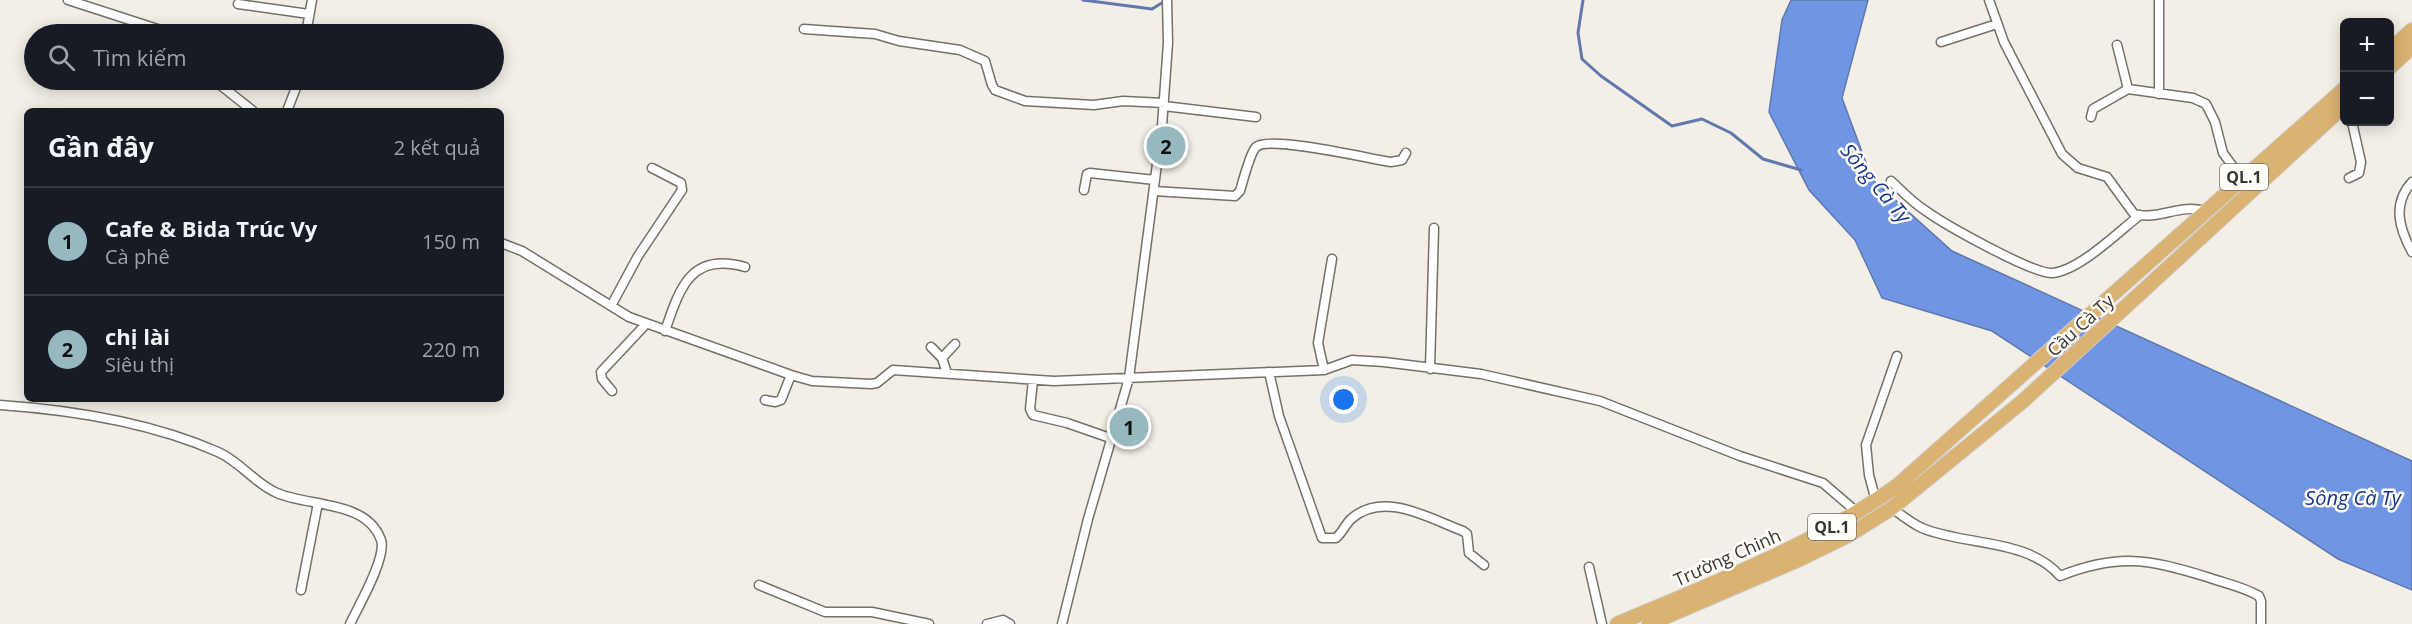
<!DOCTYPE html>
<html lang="vi">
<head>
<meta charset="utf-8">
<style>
  body { margin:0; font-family:"Open Sans",sans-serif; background:#20242c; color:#f1f3f6 }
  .controls { position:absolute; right:18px; top:18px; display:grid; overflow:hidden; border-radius:9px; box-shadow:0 3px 15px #0003 }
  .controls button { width:54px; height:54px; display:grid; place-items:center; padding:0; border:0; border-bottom:2px solid #363941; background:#171b24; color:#f1f3f6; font:30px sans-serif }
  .you { position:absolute; left:1344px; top:400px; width:21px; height:21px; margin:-15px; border:4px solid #fff; border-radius:50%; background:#1a73e8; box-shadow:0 0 0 9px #1a73e833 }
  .badge { display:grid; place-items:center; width:39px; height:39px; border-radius:50%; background:#96b8be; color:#111; font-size:20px; font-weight:700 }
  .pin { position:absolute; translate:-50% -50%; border:3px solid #fff; box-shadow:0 2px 6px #0006 }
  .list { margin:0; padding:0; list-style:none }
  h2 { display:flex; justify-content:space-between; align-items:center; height:78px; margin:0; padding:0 24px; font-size:26px }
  h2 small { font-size:20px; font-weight:400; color:#9ea1a6 }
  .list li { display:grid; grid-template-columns:39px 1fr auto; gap:18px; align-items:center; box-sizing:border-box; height:108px; padding:0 24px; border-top:2px solid #363941 }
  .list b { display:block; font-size:22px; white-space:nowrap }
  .list p { margin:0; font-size:20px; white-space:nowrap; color:#9ea1a6 }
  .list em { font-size:20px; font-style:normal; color:#9ea1a6 }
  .icon { flex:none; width:33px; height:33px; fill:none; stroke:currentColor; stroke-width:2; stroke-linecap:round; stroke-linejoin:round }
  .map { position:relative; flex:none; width:2412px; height:624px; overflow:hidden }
  .search { position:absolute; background:#171b24; box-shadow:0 3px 15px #0003; left:24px; top:24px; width:480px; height:66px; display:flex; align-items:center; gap:15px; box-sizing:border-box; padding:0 21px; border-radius:33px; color:#9ea1a6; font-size:22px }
  .panel { position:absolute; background:#171b24; box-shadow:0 3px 15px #0003; left:24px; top:108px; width:480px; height:294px; border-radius:9px }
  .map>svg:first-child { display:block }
</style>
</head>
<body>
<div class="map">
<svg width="2412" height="624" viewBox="0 0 2412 624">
  <rect width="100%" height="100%" fill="#f3efe6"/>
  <!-- water -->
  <path fill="#7095e2" stroke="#5f78ad" stroke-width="1.5" d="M1791,0H1868L1842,98L1872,179L1952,251L2412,461V590L2338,559L1992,331L1882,298L1855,240L1809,190L1769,112L1782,20Z"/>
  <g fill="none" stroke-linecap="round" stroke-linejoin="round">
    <!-- stream -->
    <path stroke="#5f78ad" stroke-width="3" d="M1083,0L1152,9L1165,1
      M1583,0L1578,33L1582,59L1601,76L1672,126L1702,119L1731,133L1763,159L1801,170"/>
    <defs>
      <path id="minor" d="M68,0L173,34
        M1989,0L2004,42L2062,154L2078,168L2107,177L2134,214C2159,221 2181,202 2207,212
        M238,4L309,14
        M804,29L875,34L899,41L960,50L985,61L992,85L995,90L1025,101L1094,105L1123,101L1164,103
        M306,34L312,0
        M1941,42L1997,24
        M2117,45L2128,89L2193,98L2206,104L2215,122L2223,153L2242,179
        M214,80L253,111
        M2159,94V0
        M1164,106L1256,117
        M287,111L299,80
        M2091,117L2093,109L2128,89
        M2349,178L2359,173L2361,162L2352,122
        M1891,181C1902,191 1913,203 1926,211C1944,224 2034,275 2053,273C2080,270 2118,232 2140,215
        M2412,182C2392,204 2399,228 2412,252
        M1084,190L1087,174L1090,173L1155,180
        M1154,191L1235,196L1240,191C1243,181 1250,153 1256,147C1269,135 1370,159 1391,162L1402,160L1406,153
        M501,243L522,251L629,317L791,375L812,381L871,384L877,383L893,370L1054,381L1324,370L1352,360L1384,362L1481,374L1600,401L1740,456L1823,483L1859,514
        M611,306L638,256L682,190L681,183L652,168
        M665,331C680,287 691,252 745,267
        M931,347L942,358L947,373
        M942,358L955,344
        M1430,369L1434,228
        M1324,370L1318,343L1332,259
        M1269,372L1279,416L1322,538H1336C1342,533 1345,525 1351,519C1384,490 1430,519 1463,531L1467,534L1469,553L1484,565
        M1033,380L1030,409L1033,415L1067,423L1113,439
        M612,391L602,379L601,372L646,324
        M765,400L775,402L781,400L791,375
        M0,405C73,410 150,422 218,452C241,462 255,484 277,493C309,507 367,500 381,540C387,557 358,607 350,624
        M1876,501L1869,475L1866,445L1897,356
        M1892,508C1901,515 1911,523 1922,528C1965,546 2027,538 2060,576C2118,553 2149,559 2207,577C2224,583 2244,587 2259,596L2261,601V624
        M1589,567L1602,624
        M759,585L825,612H872L929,624
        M301,590L318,503
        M987,624L1003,620L1010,624
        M1062,624L1088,519L1129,378L1162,126L1168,43L1167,0"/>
      <path id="trunk" d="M2390,50L2412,30
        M2390,67L2412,47
        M1617,624C1713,583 1813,546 1898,485L2344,89
        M1649,624L1798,560L1849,535L1892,508L2023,401L2344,106"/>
    </defs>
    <!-- minor casing -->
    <use href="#minor" stroke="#747168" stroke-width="11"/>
    <!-- trunk casing -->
    <use href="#trunk" stroke="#cfcfce" stroke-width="16"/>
    <!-- minor -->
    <use href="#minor" stroke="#fff" stroke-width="8"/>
    <!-- trunk -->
    <use href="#trunk" stroke="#dab272" stroke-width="14"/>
  </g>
  <g text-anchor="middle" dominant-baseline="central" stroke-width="5" stroke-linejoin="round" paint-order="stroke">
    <!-- shield labels -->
    <g fill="#fffdf7" stroke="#72716c" stroke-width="1.5">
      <rect x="2220" y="164" width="48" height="26" rx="4.5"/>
      <rect x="1808" y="514" width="48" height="26" rx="4.5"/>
    </g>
    <g font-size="16" font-weight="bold" fill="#363531">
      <text x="2244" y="177">QL.1</text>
      <text x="1832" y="527">QL.1</text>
    </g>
    <!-- street labels -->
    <g font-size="18" fill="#363531" stroke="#fffdf7">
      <text transform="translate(2080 325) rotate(-42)">Cầu Cà Ty</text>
      <text transform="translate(1727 557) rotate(-24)">Trường Chinh</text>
    </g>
    <!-- water labels -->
    <g font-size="20" font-style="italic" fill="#12348d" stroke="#fffdf7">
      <text transform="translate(1876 183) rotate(50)">Sông Cà Ty</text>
      <text x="2353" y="497">Sông Cà Ty</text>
    </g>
  </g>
</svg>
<div class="controls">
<button>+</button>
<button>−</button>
</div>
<div class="you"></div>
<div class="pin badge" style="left:1129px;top:427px">1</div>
<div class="pin badge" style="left:1166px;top:146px">2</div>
<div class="search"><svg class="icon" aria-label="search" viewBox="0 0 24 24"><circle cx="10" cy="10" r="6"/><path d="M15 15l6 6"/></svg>Tìm kiếm</div>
<section class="panel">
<h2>Gần đây<small>2 kết quả</small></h2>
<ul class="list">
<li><span class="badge">1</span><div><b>Cafe &amp; Bida Trúc Vy</b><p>Cà phê</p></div><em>150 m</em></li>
<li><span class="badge">2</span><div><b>chị lài</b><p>Siêu thị</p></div><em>220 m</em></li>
</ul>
</section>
</div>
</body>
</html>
